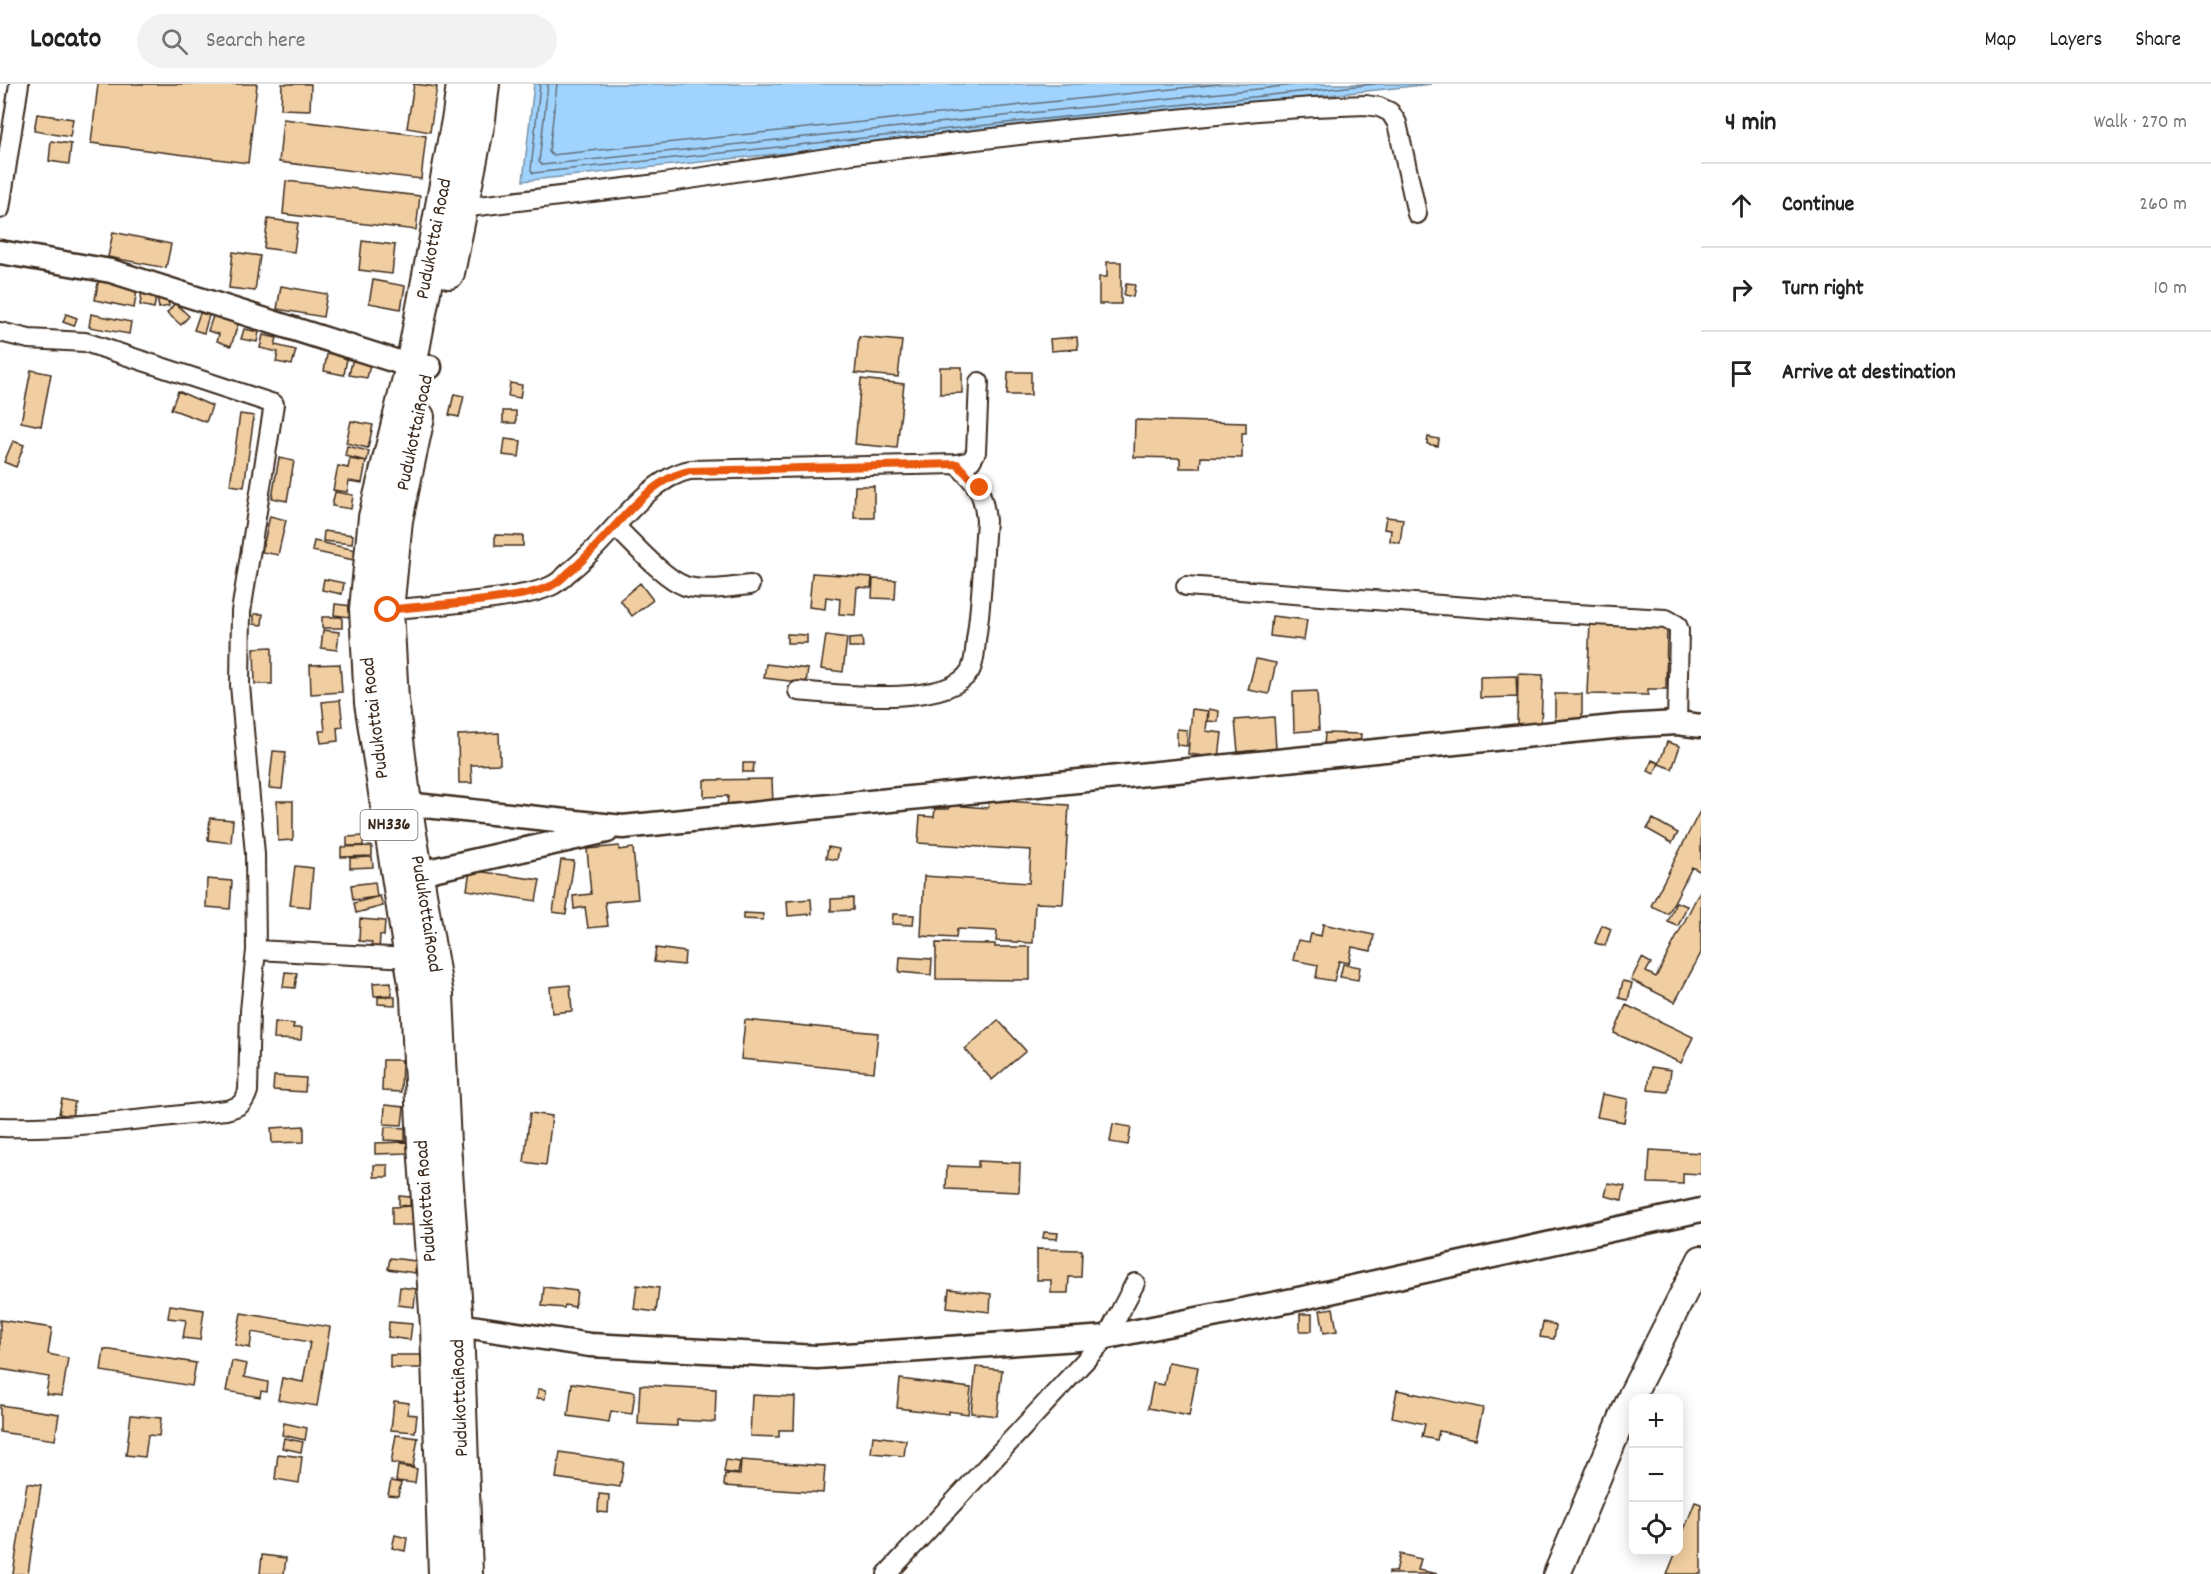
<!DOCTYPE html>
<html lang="en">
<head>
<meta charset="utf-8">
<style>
  body { margin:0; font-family:Dekko,sans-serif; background:#f2f2f2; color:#222 }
  .controls { position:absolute; right:18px; bottom:18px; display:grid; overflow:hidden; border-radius:12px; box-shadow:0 3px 15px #0003 }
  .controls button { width:54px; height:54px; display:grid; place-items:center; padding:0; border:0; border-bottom:2px solid #e0e0e0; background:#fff; color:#222; font:30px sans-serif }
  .stop { position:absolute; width:18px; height:18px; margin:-14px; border:4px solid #ea580c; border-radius:50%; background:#fff }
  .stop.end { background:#ea580c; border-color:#fff; box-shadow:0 2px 6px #0008 }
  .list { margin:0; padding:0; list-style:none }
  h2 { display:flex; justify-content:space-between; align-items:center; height:78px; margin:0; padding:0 24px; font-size:26px }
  h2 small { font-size:20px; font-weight:400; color:#767676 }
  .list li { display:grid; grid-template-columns:39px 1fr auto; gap:18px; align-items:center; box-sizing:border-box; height:84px; padding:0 24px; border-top:2px solid #e0e0e0 }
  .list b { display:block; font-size:22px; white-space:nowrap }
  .list em { font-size:20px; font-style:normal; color:#767676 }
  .icon { flex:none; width:33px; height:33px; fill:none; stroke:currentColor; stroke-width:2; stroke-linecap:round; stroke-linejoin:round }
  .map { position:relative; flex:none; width:1701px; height:1490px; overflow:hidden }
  header { display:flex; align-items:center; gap:36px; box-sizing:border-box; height:84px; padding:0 30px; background:#fff; border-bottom:2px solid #e0e0e0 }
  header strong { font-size:28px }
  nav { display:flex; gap:33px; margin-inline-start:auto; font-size:21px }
  .search { width:420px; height:54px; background:#f2f2f2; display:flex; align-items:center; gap:15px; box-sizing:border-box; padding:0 21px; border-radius:33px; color:#767676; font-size:22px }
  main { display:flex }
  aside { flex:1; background:#fff }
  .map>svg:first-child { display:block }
</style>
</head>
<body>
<header>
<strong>Locato</strong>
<div class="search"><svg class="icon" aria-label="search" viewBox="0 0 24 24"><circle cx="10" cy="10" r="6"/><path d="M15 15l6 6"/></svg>Search here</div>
<nav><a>Map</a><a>Layers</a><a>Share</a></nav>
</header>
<main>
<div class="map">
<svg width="1701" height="1490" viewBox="0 0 1701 1490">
  <rect width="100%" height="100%" fill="#fff"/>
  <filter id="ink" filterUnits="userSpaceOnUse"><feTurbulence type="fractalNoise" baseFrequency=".0167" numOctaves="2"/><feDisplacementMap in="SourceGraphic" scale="12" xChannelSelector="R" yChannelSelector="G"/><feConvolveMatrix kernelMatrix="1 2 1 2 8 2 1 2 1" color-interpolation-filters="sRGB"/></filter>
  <g filter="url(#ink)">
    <!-- water -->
    <path fill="#a0d4fe" stroke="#7890a4" stroke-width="1.5" d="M534,0H1432L523,97Z"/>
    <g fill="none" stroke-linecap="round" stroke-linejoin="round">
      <!-- shore -->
      <path stroke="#636e78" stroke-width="1.5" d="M540,0L531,86L533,89L1375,0
        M548,0L539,78L542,81L1304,0
        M557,0L549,68L552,71L1219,0"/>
    </g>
    <!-- building -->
    <path fill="#f0cea1" stroke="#3b2a1e" stroke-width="1.5" d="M98,0H257L248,79L91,59Z
      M282,0H311L310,26L281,25Z
      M414,0L437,3L430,48L407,44Z
      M37,30L73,35L70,53L34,47Z
      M283,35L426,52L421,95L279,78Z
      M51,57L71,60L69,80L49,77Z
      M286,97L420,112L416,146L283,130Z
      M268,135L298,139L294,168L264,164Z
      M113,148L171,160L166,184L108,173Z
      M362,157L395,161L392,190L359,186Z
      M233,168L260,172L255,207L229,204Z
      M1107,178H1121V220H1099V193H1107Z
      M99,193L138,200L134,224L95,216Z
      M373,196L405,202L401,225L369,219Z
      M1126,200L1135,201L1133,213L1124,211Z
      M281,202L327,210L323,233L277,225Z
      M142,207L157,209L154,224L140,221Z
      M167,211L169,222L159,224L157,213Z
      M175,219L189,232L181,241L167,229Z
      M200,229L209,231L204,249L194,246Z
      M214,229L239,237L231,262L217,257L219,250L208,247Z
      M66,230L77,234L74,242L63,238Z
      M91,230L131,238L129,250L89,243Z
      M244,245L259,248L257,258L241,255Z
      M263,251L277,254L275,261L296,266L292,281L276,278L278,268L260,264Z
      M859,253L902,257L898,293L855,289Z
      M1077,253L1078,265L1051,267L1050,255Z
      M328,265L348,269L344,291L324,287Z
      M354,269L372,272L367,294L349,291Z
      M940,283H962V309L940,310Z
      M31,286L51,290L41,342L21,338Z
      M1008,288H1031V311H1007Z
      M861,295L904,300L897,364L855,360Z
      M510,299L522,301L520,314L508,312Z
      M178,307L212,322L206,338L171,325Z
      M454,310L464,312L459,333L449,331Z
      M503,327H516V339H503Z
      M240,330L254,332L244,403L230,401Z
      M1135,336L1246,339V349H1242V374L1201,373L1200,384H1180V374L1134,373Z
      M351,337L373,341L368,364L346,359Z
      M1428,353L1439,355L1438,362L1427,360Z
      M505,355L521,357L519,373L503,371Z
      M13,357L24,361L16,383L4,378Z
      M347,362L369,367L367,377L345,372Z
      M279,374L294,377L287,417L272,414Z
      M350,375L366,378L362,399L349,397L347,408L333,406L338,382L348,384Z
      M855,402H874V434H854Z
      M335,408L353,411L351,425L332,422Z
      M270,432L286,436L278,471L262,468Z
      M1386,433L1403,435L1400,459L1390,457L1391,446L1384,445Z
      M324,447L353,451L352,460L323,457Z
      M495,451L523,452V462H495Z
      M314,457L356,466L354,476L312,467Z
      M812,489L872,493L871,504L857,503L855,531L839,530L840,515L826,513L825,525L809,523Z
      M324,495L344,499L342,510L322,506Z
      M873,495L896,496L895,515L872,514Z
      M640,499L653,516L632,532L620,516Z
      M335,520L352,522L350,533L334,531Z
      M254,530H263L262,541L254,540Z
      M1272,532L1307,536L1304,556L1270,552Z
      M322,533H342V544H322Z
      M1590,537L1667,539L1666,605H1648V611L1587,610Z
      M323,546L339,548L337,566L321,564Z
      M787,550L807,551V559H787Z
      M826,551L847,554L843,588L821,585Z
      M862,554L863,563H849V555Z
      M272,563V600H255L254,564Z
      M1256,575L1276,579L1269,610L1248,606Z
      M340,580L342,608L311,610L310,581Z
      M766,580L808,585L806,599L764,594Z
      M1518,590L1543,591L1541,641H1517Z
      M1516,592L1517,613L1480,614V593Z
      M1317,607L1319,646L1294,648L1293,608Z
      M1555,610H1582V640H1555Z
      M340,616L343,643L337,644L338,657L321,659L319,647H325L322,618Z
      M1192,625L1208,627L1206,647L1222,649L1219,674L1188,670Z
      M1209,625L1219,627L1218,638L1208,637Z
      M1274,633L1276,665L1238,668L1235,636Z
      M1177,645L1187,646V662L1177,661Z
      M499,649L500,680L471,681L472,699H459L458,651Z
      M1325,649L1361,650L1360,664L1324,663Z
      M1667,658L1680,662L1672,685L1659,680Z
      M273,667L286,668L282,705L269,704Z
      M1652,676L1659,679L1654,690L1648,687Z
      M743,679H754L753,688H743Z
      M772,695L773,722H727L728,712L704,713V696Z
      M989,716L1069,721L1063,820L1035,819L1033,859L996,857L997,847L957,845L956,854L921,852L924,792L1029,799L1031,766L918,759L920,732L934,733L935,725H949V721L988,724Z
      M277,717H293V756L278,757Z
      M1701,725V788L1692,783L1668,830L1651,822Z
      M210,734L233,736L231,759L208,756Z
      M1653,735L1678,749L1672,759L1647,745Z
      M363,752V762H347V753Z
      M372,762V772L341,773V763Z
      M619,762V766L633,764L638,815L605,818L608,842L588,844L585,823L574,825L573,812L591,810L587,765Z
      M828,763L839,765L837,776L826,774Z
      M372,773L373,783L350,784V774Z
      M561,776L574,777L566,830L553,828Z
      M295,782L313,784L310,823L290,821Z
      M470,786L540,796L536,817L467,806Z
      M207,795L232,797L230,825L206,823Z
      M375,798L377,813L353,816L351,801Z
      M1701,805V869L1675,918L1631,896L1642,874L1651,879L1646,888L1656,893Z
      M380,812L383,822L356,829L354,819Z
      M853,814V826L831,827V815Z
      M811,815L812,830L788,832L787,817Z
      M1676,818L1687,822L1678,842L1668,838Z
      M743,829L763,830V836L743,835Z
      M893,830L914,831L913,841L892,840Z
      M360,835L385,837L384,852L380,851L379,867H371L372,858L359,857Z
      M1323,840L1374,851L1371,867L1352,863L1349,879L1339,877L1334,897L1316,894L1318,881L1293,876L1298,856L1309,858L1311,850L1321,852Z
      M1602,841L1611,845L1605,862L1595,859Z
      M936,859L995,860V863H1030V896L936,895Z
      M656,864L685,868L684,881L654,878Z
      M900,873L932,875L931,891L899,888Z
      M1343,880L1360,883L1358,896L1340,893Z
      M285,888L297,889L295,904L283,903Z
      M1623,897L1632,899L1628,916L1619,914Z
      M391,898L392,911L374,912L373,899Z
      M570,901L572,927L552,929L550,903Z
      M378,913H395V921L378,920Z
      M1626,921L1693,953L1681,979L1614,949Z
      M745,936L878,949L874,988L741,975Z
      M998,936L1026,967L992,996L965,965Z
      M275,938L294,940L293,944H302L301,956L274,955Z
      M383,976H402L401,1008L382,1007Z
      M1651,983L1671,986L1668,1008L1648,1006Z
      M274,992L306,994L305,1008L273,1006Z
      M1602,1010L1628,1015L1624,1038L1597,1033Z
      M62,1015L75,1018L72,1032L59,1030Z
      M385,1021L404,1023L402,1041L384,1040Z
      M530,1029L552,1032L546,1081L524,1078Z
      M1113,1040L1131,1043L1128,1061L1110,1058Z
      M304,1042V1058L272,1059L271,1044Z
      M385,1043L405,1044V1057L384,1056Z
      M407,1058L408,1069L375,1070V1059Z
      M1650,1066L1701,1069V1090L1683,1089V1100L1648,1099Z
      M978,1077L1020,1079L1019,1108L946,1105L947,1082L978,1083Z
      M374,1081H388V1093H374Z
      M1608,1099L1625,1102L1622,1116L1605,1112Z
      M399,1112L410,1113V1122L399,1121Z
      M414,1122L415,1141H392V1123Z
      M1044,1148L1058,1149L1057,1155L1043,1154Z
      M1037,1165L1082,1166L1081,1193H1069L1068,1209H1051V1196H1037Z
      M390,1174L416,1177L415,1189L388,1185Z
      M637,1201L659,1204L656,1228L634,1225Z
      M400,1203L416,1205L414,1223L398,1221Z
      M544,1203L577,1207L575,1223L565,1221L564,1224L542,1222Z
      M949,1205L991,1210L990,1228L947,1223Z
      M170,1221L204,1226L200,1256L183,1254L186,1236L168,1234Z
      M1333,1224L1337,1247L1324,1249L1320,1226Z
      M241,1229L330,1243L317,1322L278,1316L282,1294L303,1298L310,1258L252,1248L250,1264L235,1261Z
      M1300,1230H1312V1247H1300Z
      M0,1236L52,1244L48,1270L68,1274L62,1312L46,1310L49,1293L0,1285Z
      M389,1238L412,1240L410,1256L388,1253Z
      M1543,1238L1556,1241L1554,1255L1540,1253Z
      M104,1265L196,1279L192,1302L101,1287Z
      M390,1271H422V1284H390Z
      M232,1277L247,1280L244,1293L268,1298L267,1308L261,1307L260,1313L226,1307Z
      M1168,1278L1198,1283L1189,1332L1148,1324L1153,1299L1164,1301Z
      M976,1283L1002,1286L997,1332L971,1329Z
      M900,1295L971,1304L968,1330L948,1327V1330L897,1324Z
      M572,1299L635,1308L632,1330L611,1327L609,1338L568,1332Z
      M640,1301L716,1305L715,1338L677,1336V1342L638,1340Z
      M538,1305L546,1306L545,1315L537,1314Z
      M1397,1306L1483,1324L1476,1355L1439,1347L1437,1356L1422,1353L1425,1340L1392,1333Z
      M752,1311L795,1313L794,1346H779V1353L750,1352Z
      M394,1317L409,1319L407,1330L417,1331L415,1348L391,1346Z
      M0,1321L59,1330L55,1356L0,1348Z
      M131,1331L161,1334L159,1352L148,1351L145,1373L126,1371Z
      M284,1339L307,1344L305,1356L282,1351Z
      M396,1351L418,1354L413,1383L391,1379Z
      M873,1352L906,1356L904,1372L871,1369Z
      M284,1354L303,1358L301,1368L282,1364Z
      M560,1368L624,1378L620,1403L556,1394Z
      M278,1370L302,1373L299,1399L275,1395Z
      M726,1376L740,1378L738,1390L724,1388Z
      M741,1376L825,1382L823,1409L724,1402L725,1390L740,1391Z
      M398,1382L417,1385L415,1399L396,1397Z
      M391,1397L401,1399L398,1412L388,1411Z
      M27,1399L41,1401L28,1490H13Z
      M599,1410L609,1411L608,1429L598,1428Z
      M1695,1418L1701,1420V1490H1667L1676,1468H1678V1461Z
      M395,1451L407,1454L405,1467L392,1464Z
      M1400,1470L1421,1475L1418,1486L1438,1490H1389V1487L1396,1488Z
      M262,1471L286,1474L284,1490H260Z"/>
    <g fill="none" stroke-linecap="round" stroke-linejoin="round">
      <defs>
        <path id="minor" d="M462,124L657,100L853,70L1063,46L1258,27L1314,23L1366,21L1379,23L1390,28L1397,39L1417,130
          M0,125L19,0
          M0,248L29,255L85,258L274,320L241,528L240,601L255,770L256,866L250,927L248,1007C244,1020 239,1023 226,1026C151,1034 76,1045 0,1043
          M615,442C632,458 664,495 685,502C704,508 730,503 750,501
          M1186,502L1522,527L1666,535L1677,541L1679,546L1677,639
          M388,526C423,522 458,520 493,515C513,512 533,510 551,502C558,499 564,493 569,488C607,460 644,395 690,386L957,380L971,377L976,368L979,298
          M798,607C835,610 948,624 970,587C975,578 975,566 976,556C982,517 983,477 986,437C983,406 978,402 957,380
          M256,866L410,874
          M887,1490L1107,1253L1135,1199"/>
        <path id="tertiary" d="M0,168L111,187L411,282L430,283
          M406,720L623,743L1623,642L1677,639L1701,642
          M419,789L607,747
          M443,1242L458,1241L590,1261L817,1273L1107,1253L1303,1214L1701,1126"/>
        <path id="secondary" d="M1557,1490L1632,1311L1701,1175"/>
        <path id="trunk" d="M449,189L480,35L484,0
          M419,333L397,436L388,526L393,616L406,720L438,911L445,1060L458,1241L467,1490
          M444,1490L436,1242L423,1061L416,913L370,619L365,525L374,433L411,282L458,31L462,0"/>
      </defs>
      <!-- minor casing -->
      <use href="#minor" stroke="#3b2a1e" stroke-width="22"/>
      <!-- tertiary casing -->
      <use href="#tertiary" stroke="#3b2a1e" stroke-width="27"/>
      <!-- secondary casing -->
      <use href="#secondary" stroke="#3b2a1e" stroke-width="30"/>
      <!-- trunk casing -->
      <use href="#trunk" stroke="#3b2a1e" stroke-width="34"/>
      <!-- minor -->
      <use href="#minor" stroke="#fff" stroke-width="18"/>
      <!-- tertiary -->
      <use href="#tertiary" stroke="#fff" stroke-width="22"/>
      <!-- secondary -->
      <use href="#secondary" stroke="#fff" stroke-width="26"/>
      <!-- trunk -->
      <use href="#trunk" stroke="#fff" stroke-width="30"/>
    </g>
  </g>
  <g fill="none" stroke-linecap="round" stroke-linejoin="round" filter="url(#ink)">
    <!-- route -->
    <path stroke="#ea580c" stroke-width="8" d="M388,526C423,522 458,520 493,515C513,512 533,510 551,502C558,499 564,493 569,488C606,460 644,394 690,387L957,380L980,404"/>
  </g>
  <g text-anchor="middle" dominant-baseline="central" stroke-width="4.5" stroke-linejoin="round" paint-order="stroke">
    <!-- shield labels -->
    <rect fill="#fff" stroke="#766a62" stroke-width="1.5" x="360.5" y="726" width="57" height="30" rx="4.5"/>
    <g font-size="18" font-weight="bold" fill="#3b2a1e">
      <text x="389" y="741">NH336</text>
    </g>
    <!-- street labels -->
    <g font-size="20" fill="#3b2a1e" stroke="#fff">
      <text transform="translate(435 155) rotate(-79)">Pudukottai Road</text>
      <text transform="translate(416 349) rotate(-78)">PudukottaiRoad</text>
      <text transform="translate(376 634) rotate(-97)">Pudukottai Road</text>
      <text transform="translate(425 830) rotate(81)">PudukottaiRoad</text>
      <text transform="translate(427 1117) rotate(-94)">Pudukottai Road</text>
      <text transform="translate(461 1314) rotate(-92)">PudukottaiRoad</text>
    </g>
  </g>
</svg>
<div class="controls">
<button>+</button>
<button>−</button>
<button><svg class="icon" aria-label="locate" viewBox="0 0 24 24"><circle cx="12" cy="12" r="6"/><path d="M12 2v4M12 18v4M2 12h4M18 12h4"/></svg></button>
</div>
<div class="stop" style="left:388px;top:526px"></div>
<div class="stop end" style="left:980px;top:404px"></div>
</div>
<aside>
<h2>4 min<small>Walk · 270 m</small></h2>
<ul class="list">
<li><svg class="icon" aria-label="ahead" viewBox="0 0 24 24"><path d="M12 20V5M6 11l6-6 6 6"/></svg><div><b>Continue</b></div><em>260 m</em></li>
<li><svg class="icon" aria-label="right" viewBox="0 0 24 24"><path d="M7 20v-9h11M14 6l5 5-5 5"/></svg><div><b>Turn right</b></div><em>10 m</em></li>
<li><svg class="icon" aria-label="arrive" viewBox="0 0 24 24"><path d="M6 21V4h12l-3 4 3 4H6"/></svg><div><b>Arrive at destination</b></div></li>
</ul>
</aside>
</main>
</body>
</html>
